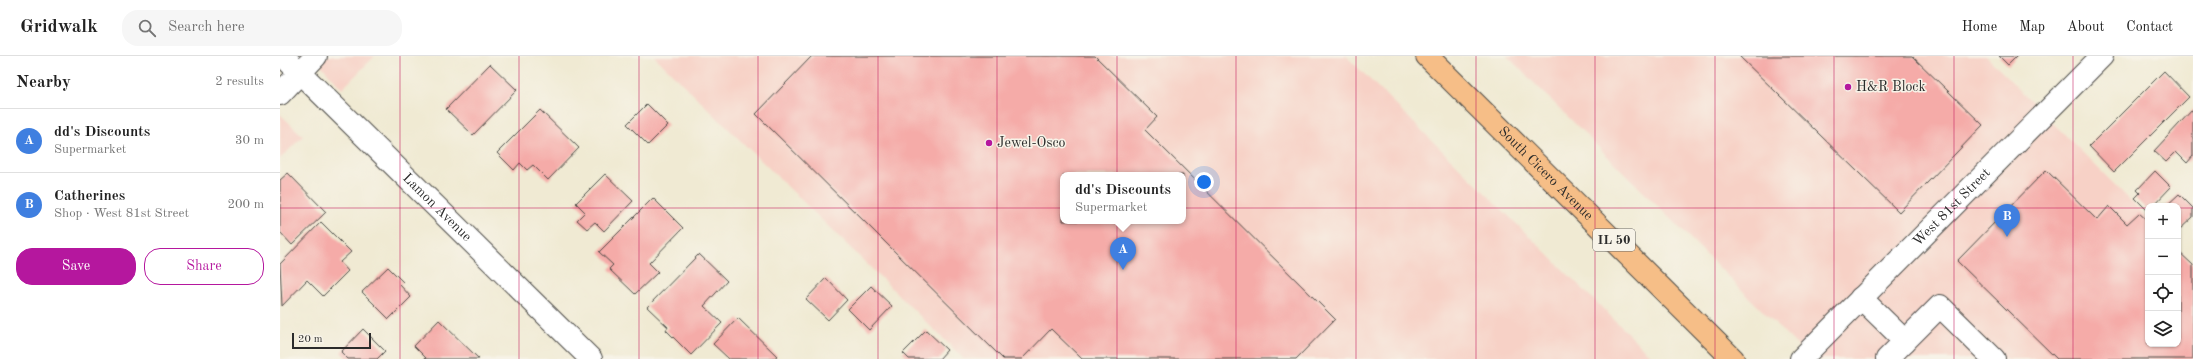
<!DOCTYPE html>
<html lang="en">
<head>
<meta charset="utf-8">
<style>
  body { margin:0; font-family:"Old Standard TT",serif; background:#f6f6f6; color:#222 }
  .controls { position:absolute; right:12px; bottom:12px; display:grid; overflow:hidden; border-radius:8px; box-shadow:0 1px 3px #0004 }
  .controls button { width:36px; height:36px; display:grid; place-items:center; padding:0; border:0; border-bottom:1px solid #e0e0e0; background:#fff; color:#222; font:20px sans-serif }
  .scale { position:absolute; left:12px; bottom:10px; width:79px; box-sizing:border-box; padding-left:4px; border:2px solid #2b2b2b; border-top:0; font-size:11px; line-height:14px; white-space:nowrap; color:#2b2b2b; -webkit-text-stroke:3px #f7f3e8; paint-order:stroke }
  .you { position:absolute; left:924px; top:126px; width:14px; height:14px; margin:-10px; border:3px solid #fff; border-radius:50%; background:#1a73e8; box-shadow:0 0 0 6px #1a73e833 }
  .badge { display:grid; place-items:center; width:26px; height:26px; border-radius:50%; background:#b5179e; color:#fff; font-size:13px; font-weight:700 }
  .pin { position:absolute; translate:-50% -33px; filter:drop-shadow(0 1px 2px #0008) }
  .pin::after { content:''; position:absolute; top:21px; width:14px; height:12px; background:inherit; clip-path:polygon(0 0,100% 0,50% 100%) }
  .popup { position:absolute; left:780px; top:116px; width:126px; height:52px; box-sizing:border-box; display:grid; place-content:center; border-radius:8px; background:#fff; filter:drop-shadow(0 1px 3px #0005); font-size:13px; white-space:nowrap; color:#767676 }
  .popup b { font-size:15px; color:#222 }
  .popup::after { content:''; position:absolute; left:50%; top:100%; margin-left:-8px; border:8px solid transparent; border-top-color:#fff }
  .list { margin:0; padding:0; list-style:none }
  h2 { display:flex; justify-content:space-between; align-items:center; height:52px; margin:0; padding:0 16px; font-size:17px }
  h2 small { font-size:13px; font-weight:400; color:#767676 }
  .list li { display:grid; grid-template-columns:26px 1fr auto; gap:12px; align-items:center; box-sizing:border-box; height:64px; padding:0 16px; border-top:1px solid #e0e0e0 }
  .list b { display:block; font-size:15px; white-space:nowrap }
  .list p { margin:0; font-size:13px; white-space:nowrap; color:#767676 }
  .list em { font-size:13px; font-style:normal; color:#767676 }
  .actions { display:flex; gap:8px; padding:12px 16px }
  .actions a { flex:1; padding:9px 0; border:1px solid #b5179e; border-radius:16px; text-align:center; font-size:14px; color:#b5179e }
  .actions .main { background:#b5179e; color:#fff }
  .icon { flex:none; width:22px; height:22px; fill:none; stroke:currentColor; stroke-width:2; stroke-linecap:round; stroke-linejoin:round }
  .map { position:relative; flex:none; width:1913px; height:303px; overflow:hidden }
  header { display:flex; align-items:center; gap:24px; box-sizing:border-box; height:56px; padding:0 20px; background:#fff; border-bottom:1px solid #e0e0e0 }
  header strong { font-size:19px }
  nav { display:flex; gap:22px; margin-inline-start:auto; font-size:14px }
  .search { width:280px; height:36px; background:#f6f6f6; display:flex; align-items:center; gap:10px; box-sizing:border-box; padding:0 14px; border-radius:16px; color:#767676; font-size:15px }
  main { display:flex }
  aside { flex:1; background:#fff }
  .map>svg:first-child { display:block }
</style>
</head>
<body>
<header>
<strong>Gridwalk</strong>
<div class="search"><svg class="icon" aria-label="search" viewBox="0 0 24 24"><circle cx="10" cy="10" r="6"/><path d="M15 15l6 6"/></svg>Search here</div>
<nav><a>Home</a><a>Map</a><a>About</a><a>Contact</a></nav>
</header>
<main>
<aside>
<h2>Nearby<small>2 results</small></h2>
<ul class="list">
<li><span class="badge" style="background:#3f7fe0">A</span><div><b>dd's Discounts</b><p>Supermarket</p></div><em>30 m</em></li>
<li><span class="badge" style="background:#3f7fe0">B</span><div><b>Catherines</b><p>Shop · West 81st Street</p></div><em>200 m</em></li>
</ul>
<div class="actions"><a class="main">Save</a><a>Share</a></div>
</aside>
<div class="map">
<svg width="1913" height="303" viewBox="0 0 1913 303">
  <rect width="100%" height="100%" fill="#f7f3e8"/>
  <filter id="ink" filterUnits="userSpaceOnUse"><feTurbulence type="fractalNoise" baseFrequency=".025" numOctaves="2"/><feDisplacementMap in="SourceGraphic" scale="8" xChannelSelector="R" yChannelSelector="G"/><feConvolveMatrix kernelMatrix="1 2 1 2 8 2 1 2 1" color-interpolation-filters="sRGB"/></filter>
  <filter id="wash" filterUnits="userSpaceOnUse"><feTurbulence type="fractalNoise" baseFrequency=".012" numOctaves="4" result="noise"/><feDisplacementMap in="SourceGraphic" scale="16" xChannelSelector="R" yChannelSelector="G"/><feGaussianBlur stdDeviation="0.9" result="paint"/><feColorMatrix in="noise" values="0 0 0 0 0 0 0 0 0 0 0 0 0 0 0 0 0 1.4 0 .05"/><feComposite in="paint" operator="in"/></filter>
  <g filter="url(#wash)">
    <rect width="100%" height="100%" fill="#f0ead3"/>
    <!-- built -->
    <path fill="#f7d1c6" fill-rule="evenodd" d="M33,0H95L62,33Z
      M374,0H1066L1374,303H684ZM783,119H903V165H783Z
      M1227,0H1706L1868,162V288H1898V192L1913,207V303H1531Z
      M0,58L23,80L0,103Z"/>
    <g id="blocks">
      <!-- building -->
      <path fill="#f5aba8" fill-rule="evenodd" d="M532,0H815L877,61L865,74L1055,263L1016,303H802L771,273L742,303H723L476,58ZM783,119H903V165H783Z
        M1459,0H1632L1703,69L1619,156Z
        M1719,0H1737L1728,9Z
        M210,8L237,34L193,79L166,53Z
        M1884,15L1909,41L1834,116L1809,90Z
        M367,48L388,69L368,89L347,68Z
        M1913,53V100L1907,107L1896,96L1886,106L1874,95Z
        M260,54L299,92L268,124L253,109L247,114L240,107L234,114L217,97Z
        M1766,114L1817,164L1829,150L1847,168L1859,157L1868,165V288H1898V195L1913,209V303H1777L1677,205Z
        M1875,115L1891,131L1873,150H1868V155L1855,142L1860,137L1857,134Z
        M8,117L46,156L12,189L0,176V124Z
        M325,118L353,145L324,175L315,166L307,173L297,164L305,156L296,147Z
        M1899,138L1913,152V161L1898,175V150H1886Z
        M373,142L403,172L369,207L378,216L355,238L329,213L333,209L319,196Z
        M41,166L71,196L60,206L68,215L43,240L27,224L2,250L0,208Z
        M419,198L447,225L424,250L442,267L411,299L386,274L388,271L367,251Z
        M108,211L123,226L120,229L131,241L109,263L82,236Z
        M546,222L567,244L548,264L526,243Z
        M591,230L612,250L589,274L568,253Z
        M458,262L497,300L493,303H449L433,288Z
        M159,264L199,303H144L146,302L134,290Z
        M83,273L105,295L97,303H68L61,296Z
        M646,274L667,294L659,303H629L623,297Z"/>
    </g>
  </g>
  <g filter="url(#ink)">
    <use href="#blocks" fill-opacity="0" stroke="#494844" stroke-width="1"/>
    <g fill="none" stroke-linecap="round" stroke-linejoin="round">
      <defs>
        <g id="minor">
          <path id="s1" d="M3,0L311,303"/>
          <path d="M0,38L36,0"/>
          <path d="M1581,242L1625,285"/>
          <path id="s2" d="M1521,303L1822,0"/>
          <path d="M1607,303L1660,250L1714,303"/>
        </g>
        <g id="major">
          <path id="s3" d="M1147,0L1453,303"/>
        </g>
      </defs>
      <!-- minor casing -->
      <use href="#minor" stroke="#494844" stroke-width="24"/>
      <!-- major casing -->
      <use href="#major" stroke="#494844" stroke-width="24"/>
      <!-- minor -->
      <use href="#minor" stroke="#fff" stroke-width="22"/>
      <!-- major -->
      <use href="#major" stroke="#f6be87" stroke-width="22"/>
    </g>
  </g>
  <!-- grid -->
  <path fill="none" stroke="#c2185b" stroke-width="1" stroke-opacity="0.55" d="M120,0V303M239,0V303M359,0V303M478,0V303M598,0V303M717,0V303M837,0V303M956,0V303M1076,0V303M1196,0V303M1315,0V303M1435,0V303M1554,0V303M1674,0V303M1793,0V303M0,152H1868M1898,152H1913"/>
  <!-- markers -->
  <g fill="#b5179e" stroke="#f7f3e8" stroke-width="1.5">
    <circle cx="1568" cy="31" r="4"/>
    <circle cx="709" cy="87" r="4"/>
  </g>
  <g text-anchor="middle" dominant-baseline="central" stroke-width="3" stroke-linejoin="round" paint-order="stroke">
    <!-- shield labels -->
    <rect fill="#f7f3e8" stroke="#686764" stroke-width="1" x="1313" y="173" width="42" height="22" rx="3"/>
    <g font-size="13" font-weight="bold" fill="#2b2b2b">
      <text x="1334" y="184">IL 50</text>
    </g>
    <!-- poi labels -->
    <g font-size="14" fill="#2b2b2b" stroke="#f7f3e8" text-anchor="start">
      <text x="1576" y="31">H&amp;R Block</text>
      <text x="717" y="87">Jewel-Osco</text>
    </g>
    <!-- street labels -->
    <g font-size="14" fill="#2b2b2b" stroke="#f7f3e8">
      <text stroke="none"><textPath href="#s3" startOffset="167">South Cicero Avenue</textPath></text>
      <text stroke="none"><textPath href="#s1" startOffset="216">Lamon Avenue</textPath></text>
      <text stroke="none"><textPath href="#s2" startOffset="214">West 81st Street</textPath></text>
    </g>
  </g>
</svg>
<div class="controls">
<button>+</button>
<button>−</button>
<button><svg class="icon" aria-label="locate" viewBox="0 0 24 24"><circle cx="12" cy="12" r="6"/><path d="M12 2v4M12 18v4M2 12h4M18 12h4"/></svg></button>
<button><svg class="icon" aria-label="layers" viewBox="0 0 24 24"><path d="M12 4l9 5-9 5-9-5zM3 14l9 5 9-5"/></svg></button>
</div>
<div class="scale">20 m</div>
<div class="you"></div>
<div class="pin badge" style="left:843px;top:214px;background:#3f7fe0">A</div>
<div class="popup"><b>dd's Discounts</b>Supermarket</div>
<div class="pin badge" style="left:1727px;top:181px;background:#3f7fe0">B</div>
</div>
</main>
</body>
</html>
